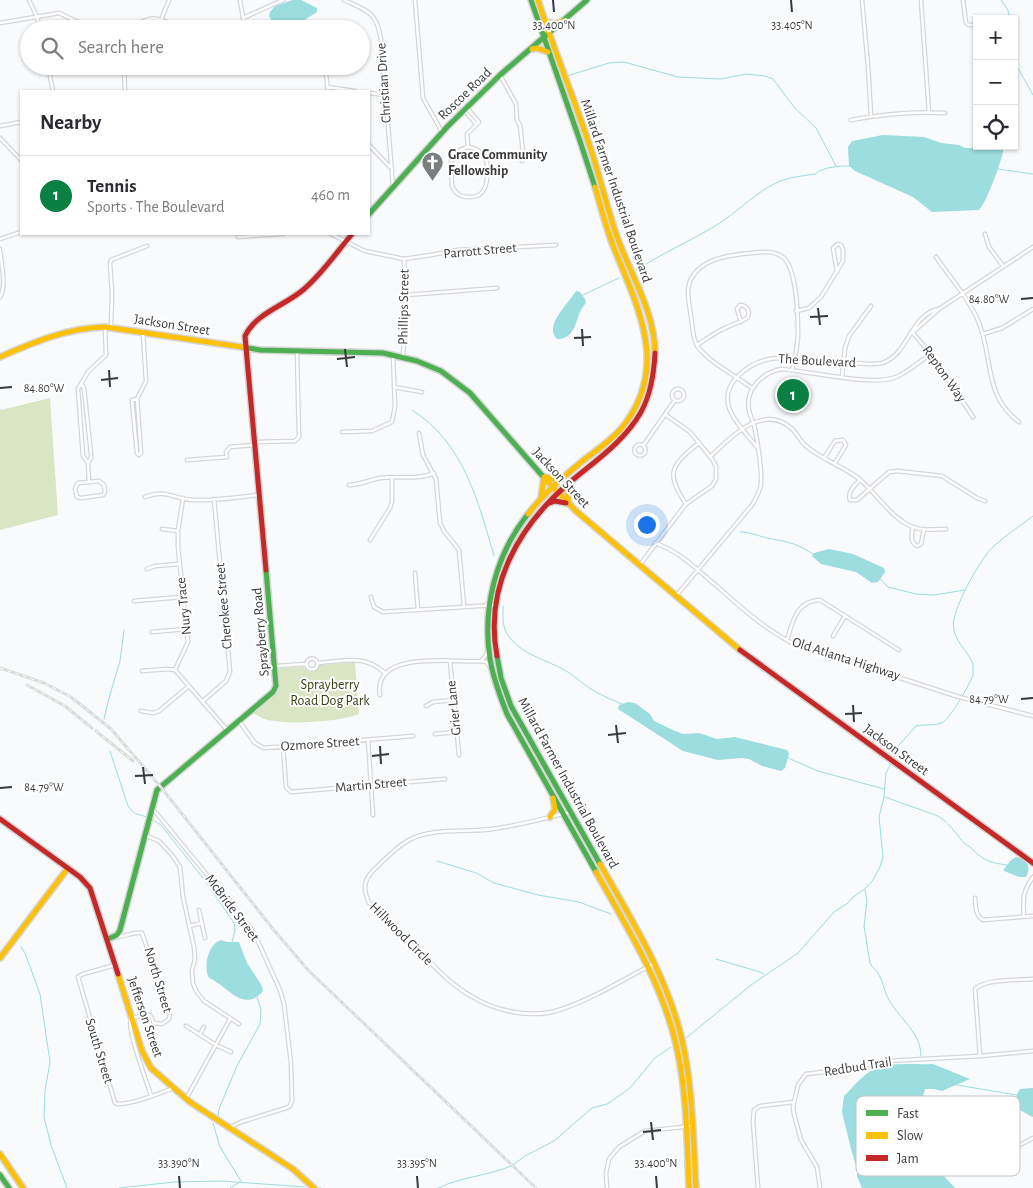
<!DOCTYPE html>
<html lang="en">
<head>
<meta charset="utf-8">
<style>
  body { margin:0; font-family:"Alegreya Sans",sans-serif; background:#f7f7f7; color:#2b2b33 }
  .controls { position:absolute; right:15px; top:15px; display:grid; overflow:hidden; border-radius:0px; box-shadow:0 1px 4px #0004 }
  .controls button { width:45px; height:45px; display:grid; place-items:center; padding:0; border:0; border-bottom:1px solid #e1e1e2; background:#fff; color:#2b2b33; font:25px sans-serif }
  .you { position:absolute; left:646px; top:524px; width:18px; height:18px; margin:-12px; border:4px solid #fff; border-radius:50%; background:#1a73e8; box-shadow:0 0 0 8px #1a73e833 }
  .badge { display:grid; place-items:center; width:32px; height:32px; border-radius:50%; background:#0b8043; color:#fff; font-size:16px; font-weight:700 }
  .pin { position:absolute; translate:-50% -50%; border:2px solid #fff; box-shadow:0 1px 5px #0006 }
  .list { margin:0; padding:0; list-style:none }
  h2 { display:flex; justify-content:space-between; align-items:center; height:65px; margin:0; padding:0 20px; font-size:21px }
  h2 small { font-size:16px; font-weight:400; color:#7c7c81 }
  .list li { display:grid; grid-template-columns:32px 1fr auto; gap:15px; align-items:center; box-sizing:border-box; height:80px; padding:0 20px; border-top:1px solid #e1e1e2 }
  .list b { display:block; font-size:19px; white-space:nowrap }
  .list p { margin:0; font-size:16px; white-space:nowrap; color:#7c7c81 }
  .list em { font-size:16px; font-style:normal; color:#7c7c81 }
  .icon { flex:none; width:28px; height:28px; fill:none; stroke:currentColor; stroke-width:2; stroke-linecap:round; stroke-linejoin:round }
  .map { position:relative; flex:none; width:1033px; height:1188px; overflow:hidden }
  .search { position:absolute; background:#fff; box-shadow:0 1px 4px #0004; left:20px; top:20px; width:350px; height:55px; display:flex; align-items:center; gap:12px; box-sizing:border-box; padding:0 18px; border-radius:28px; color:#7c7c81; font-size:19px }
  .panel { position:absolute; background:#fff; box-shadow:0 1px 4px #0004; left:20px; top:90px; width:350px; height:145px; border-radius:0px }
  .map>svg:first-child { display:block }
</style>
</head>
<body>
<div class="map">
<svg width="1033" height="1188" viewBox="0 0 1033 1188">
  <rect width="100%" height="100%" fill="#f8fafc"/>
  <!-- green -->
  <path fill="#dae6c3" d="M50,398L58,515L0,530V408L1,410Z
    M355,662L359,714C339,722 288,725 268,720C263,719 258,716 253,713L279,688L278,670L281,668L304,667L310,672L315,671L320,665Z"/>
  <!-- water -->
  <path fill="#9cdddf" d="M293,0H301L317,8V12L306,19L300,29H276L269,16L270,12L275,6Z
    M883,135L924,137L941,143L959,145L965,148H972L977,145L1004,146C1003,158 987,202 979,210L932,212L913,197L855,171L849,166L848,147L852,141Z
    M576,291L580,292L585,299L586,303C574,314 579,339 557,339C543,326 569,303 576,291Z
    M829,549L853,554L884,568L885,572L878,582L872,583L856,572L821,564L812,556L814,553Z
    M628,702L635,703L650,714L654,721L675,731L683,734L699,733L717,739L735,737L787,750L789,754L785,768L781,771L762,766L749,759L742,758L718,760L683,751L618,709L619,705Z
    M1016,857L1024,859C1029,865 1030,870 1026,877H1019L1004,871V869L1011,860Z
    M221,940L227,942H239L247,963L262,986L263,991C243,1014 227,985 209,978C203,967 208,944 221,940Z
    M933,1064L970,1079L942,1091L934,1089H925L923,1096L926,1114C922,1119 918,1120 913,1125C904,1132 910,1147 915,1156L929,1160L955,1188H862L857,1176V1169L851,1149L842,1112L844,1096C853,1087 865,1072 877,1068C894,1062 916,1065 933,1064Z
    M1033,1088V1117C1028,1115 1024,1111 1018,1110C1014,1104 1016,1095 1020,1089Z"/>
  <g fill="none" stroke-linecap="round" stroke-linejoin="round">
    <!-- stream -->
    <path stroke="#9cdddf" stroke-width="1" d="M1001,0L1008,10L1009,19
      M1014,51L1015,63L1033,95
      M567,76L609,63L624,62L678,77L721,79L746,74L765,76L773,79L794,107L816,128L836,166
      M998,169L1033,174
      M635,271C660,254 689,242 715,226C737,213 754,193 778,182C789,177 803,176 815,174C823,167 838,166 849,166
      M583,295L619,278
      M412,410C464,443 478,501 494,556
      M740,532C752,532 760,537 772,539C789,542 798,544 813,554
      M880,579L888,587L916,594L934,595L965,590
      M503,606C503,614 502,624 506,632C518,654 546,659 566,671C574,675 580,682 588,687C598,694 610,699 622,704
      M104,719L109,698L120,661L124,630
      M110,751L128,806L134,813L147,817
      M788,758L818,771L884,789
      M893,759L899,745L916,726C924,724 934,726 942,723C950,719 970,684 973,675C973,672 973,667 973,664C967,649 950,638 954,619C958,600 980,559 994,546C1006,535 1020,526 1033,516
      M885,797L938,816L946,822
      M151,819L161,825L206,882L234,923L235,930L232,942
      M948,824C954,830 958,836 963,842C966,845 970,846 972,849C984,861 991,863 1007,865
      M437,861L476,873L494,883L538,895L579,902L611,914
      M865,890L867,901L864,926L870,963C872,968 877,970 879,975C884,983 884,992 889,1000C900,1019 921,1033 921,1056
      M21,947L25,953L40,994L50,1062L45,1091L44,1117L51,1145L67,1188
      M716,959L760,972L764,974
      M686,1038L751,985L798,953L834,912L848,903L853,897L865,889L873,880L880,867L883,857L879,817L884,797L886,773L891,763
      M957,1085L1017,1095
      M218,1116L219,1109L237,1066L260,1024L261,1009L257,997
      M213,1123L220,1147L241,1181
      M513,1165L525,1156L554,1141L592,1108L607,1104L629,1089L655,1058L671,1047
      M119,1188L174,1182L221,1181L305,1187
      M230,1188L240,1182
      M319,1188H321
      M438,1188C461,1177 487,1176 511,1166"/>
    <defs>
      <path id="street" d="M29,0L37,17L40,29
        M240,0L245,29
        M344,0C368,11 377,12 381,40L393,186
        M415,0L423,98L442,132
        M862,0L868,66L871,116
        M921,0L929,112
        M963,0L966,23L969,25H977
        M243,18L283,0
        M161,20L169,0
        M0,23L59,13L93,29
        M133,29C151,11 162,20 182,29
        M48,66L53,91
        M124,66L125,91
        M325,66L328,91
        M500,75L516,104L517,120L520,125L523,152L522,161
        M327,87L355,91
        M369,93L385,95
        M467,108L479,122L467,134L468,147C474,148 481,150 485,157C489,166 489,189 479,195C476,197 472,197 468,197C460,197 455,193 452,186L451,159C453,151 460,150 468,147
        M464,110L476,124
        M851,120C882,114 914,111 945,113
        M0,126L21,122
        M0,138L21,160
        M369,145L390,167
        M331,234L365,251L404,259L431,255L458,250L556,245
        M985,234L989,247L1003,266
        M266,235L283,234
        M238,237L266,235
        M0,239L21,232
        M0,249C1,263 7,286 0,297
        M936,257C949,276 967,296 977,318C994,354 982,395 1019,422
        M406,295L497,288
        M796,311L809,308L821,297L843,261V250L841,245L838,244L833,248L837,272
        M111,327L112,293L110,264L111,260L147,246
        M914,331L939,309L1033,247
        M912,332L931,354L973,417
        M983,334L1002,328L1033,309
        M697,345C705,340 713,334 721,330C730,325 739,323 747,318C751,312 747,305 740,305L737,309L741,322
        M403,357L406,295L404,259
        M842,377L845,348L849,336L871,306
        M81,383L84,388L91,454V458L88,463
        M394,387L422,392
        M752,388C736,376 710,363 698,347C692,339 693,326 691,317C690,306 685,290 691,279C702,258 730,255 751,253C762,252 775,250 784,258C797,271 798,318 798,336C797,347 795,359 792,370
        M672 395a6 6 0 1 1 12 0a6 6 0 1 1-12 0Z
        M137,399L141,453L139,455L137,453L132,400Z
        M137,399L146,381L143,333
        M342,432L372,431L392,422L395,406L393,355
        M419,433L423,455L436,479L440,523L444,531L459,550L464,606
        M255,442L295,441L299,437L297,352
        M634.5 450a5.5 5.5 0 1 1 11 0a5.5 5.5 0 1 1-11 0Z
        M643,446L675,400
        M757,447C740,426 712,402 738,376C763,351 790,358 821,362C833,363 844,363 856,363C864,364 874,365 882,363C909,355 910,314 939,309
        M710,457C730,438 762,403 791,428C797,433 800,441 806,446C821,459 842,466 858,478C877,493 892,521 916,528C925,531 936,529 946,529
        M824,458L835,441L843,440L846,445L835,463
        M187,460L227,457L226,452L230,447L254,445
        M860,480C855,485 847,492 850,500H857L889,472L898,471L942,476L977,498L985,501
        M99,481L104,485L105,492L103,495L81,498L77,497L75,489L78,483Z
        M89,482L88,463L83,456L78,389L88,372L106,355L105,327
        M349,485C360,485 369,480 380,478C397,475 417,481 434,473
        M145,497C166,488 175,500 195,500C216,501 238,497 259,495
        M686,504C665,473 671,465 699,443
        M913,527C912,534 909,541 917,546L921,544L924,529
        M162,529L178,531
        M370,540L390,508L392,501V478
        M655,543C681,552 697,570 718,587C740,607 765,629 792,643L959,697L1033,716
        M639,566L686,504L712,486L716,479V466L712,459L690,432L666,415
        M147,569L155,566L179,564
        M415,573L418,610
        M676,596L752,505C756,498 760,492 761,484C762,466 758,446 755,429C754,422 750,417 749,410C745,389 762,373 781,369C808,371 874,387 896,377C908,372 920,361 931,354
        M371,597L374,607L383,612L495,605
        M134,601L182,597
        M152,632L187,629
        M833,636L845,616
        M787,640C793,621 796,601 820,600L899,650
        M488,648L486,655L481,661L486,662L491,667
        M306.5 664a5.5 5.5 0 1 1 11 0a5.5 5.5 0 1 1-11 0Z
        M450,661L459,755
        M318,663C344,661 364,654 385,673
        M276,666L306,664
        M175,670L188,642L178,547V531L183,498
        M175,670L228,731
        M142,671L167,669L175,670
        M380,695C372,649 455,663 481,661
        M203,701L226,681L230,672L214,499
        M426,706L433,702L453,700
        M141,711L153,713L159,711L189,686
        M239,721L255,743L264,748L413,736
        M435,734L456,732
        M368,740L373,815
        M283,746L286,787L291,792L445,779
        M153,809L250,927L256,937L280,990L284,1004L291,1063L292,1101L290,1106L286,1108L241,1122L229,1128
        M571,812C546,818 517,826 492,829C465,833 434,827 409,840C398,846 389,855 380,864C365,877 361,885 369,903C386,920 402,935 419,951C435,967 451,985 471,996C495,1011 531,1019 559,1010C593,999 624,979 655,963
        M144,835L159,841L172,855L180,867L183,897L194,947L195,959L192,971L193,983L196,991L204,1001L239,1024
        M975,898C976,907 975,915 983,920L1033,916
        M199,910L205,938
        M1024,917C1023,899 1022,893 1033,877
        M189,926L202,923
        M116,937C125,937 135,931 142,933L170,1014L169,1019L162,1024L154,1023L150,1015H145L131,1018C126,1029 147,1081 151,1096
        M115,965L83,974L78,977L115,1103C124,1108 162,1092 174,1088
        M186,1026L216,1045L231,1052
        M200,1034L204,1027
        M980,1056L975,989C985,979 1018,980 1033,979
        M186,1099L230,1019
        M957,1134L1013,1146H1018L1033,1138
        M1007,1145L999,1161L1001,1165L1008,1168L1014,1159L1018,1146
        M607,1188L606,1173L609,1159L619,1147L645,1131L692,1126
        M758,1188L753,1121L754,1110L760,1106L794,1102
        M820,1188L817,1167L801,1140L794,1114L793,1107L798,1085L806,1074L840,1070L887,1061L980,1056L1033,1051"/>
      <path id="fast" d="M531,0L580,141L595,187
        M369,214L447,127L500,75L587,0
        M242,347L260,350L383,353L417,361L441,371L470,393L547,481
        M528,514C496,554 482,608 490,659C493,678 500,696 507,714L596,872
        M497,656L501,678L511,706L600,864
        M108,939L117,935L120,930L157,790L273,692L276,686L266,570
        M0,1175L9,1188"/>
      <path id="slow" d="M538,0C554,51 575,100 591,150C600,177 606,204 615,231C628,271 655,310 655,353
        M545,21L553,24L564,21
        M532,49L537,48L548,52
        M0,357C34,342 67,328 105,327L242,347
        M547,481L576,511L740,650
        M569,485L567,492L569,504
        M541,498L544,477L554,479L563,478
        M528,514C544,493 564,476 585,459C597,450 610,441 620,430C671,370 639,310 614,248C606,228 601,207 595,187
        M550,817L555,809L553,798
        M600,864C632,921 667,976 682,1040C693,1088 693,1139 696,1188
        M596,872C626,926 660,979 675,1040C687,1088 687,1139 689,1188
        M0,958L68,868
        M118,974L142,1051L151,1068L190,1102L293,1169L314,1188
        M0,1154L23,1188"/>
      <path id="jam" d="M547,504L555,501L566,503
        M266,570L245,336C256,313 284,306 303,290C322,274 336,253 352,234
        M740,650L1033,863
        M497,656C484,587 518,527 569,483C595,461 624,442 641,412C651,394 654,373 655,353
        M0,819L80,877L90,888L118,974"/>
    </defs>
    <!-- street casing -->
    <use href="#street" stroke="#d4d6d8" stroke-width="5"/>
    <!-- fast casing -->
    <use href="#fast" stroke="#d4d6d8" stroke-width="8"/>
    <!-- slow casing -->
    <use href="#slow" stroke="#d4d6d8" stroke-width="8"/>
    <!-- jam casing -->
    <use href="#jam" stroke="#d4d6d8" stroke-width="8"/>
    <!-- street -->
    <use href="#street" stroke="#fefeff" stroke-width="2.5"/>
    <!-- fast -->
    <use href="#fast" stroke="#4caf50" stroke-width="5"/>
    <!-- slow -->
    <use href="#slow" stroke="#ffc107" stroke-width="5"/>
    <!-- jam -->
    <use href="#jam" stroke="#c62828" stroke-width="5"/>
    <defs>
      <path id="rail" d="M0,668L44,683L71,697L111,729L160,786L273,929L308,970L536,1188
        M27,685L65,706L92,728
        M96,731L133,761"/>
    </defs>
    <!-- rail casing -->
    <use href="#rail" stroke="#d9dada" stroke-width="3"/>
    <!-- rail -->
    <use href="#rail" stroke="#fff" stroke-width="1" stroke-dasharray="4" stroke-linecap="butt"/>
  </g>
  <!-- ticks -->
  <path fill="none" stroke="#37393b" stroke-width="2" d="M553,0L554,12M791,0L792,12M1021,299L1033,298M818,308L820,325M810,317L828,316M582,329L583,346M574,338L591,337M345,349L347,367M337,359L355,357M109,370L110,387M101,380L118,378M0,388L12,387M1021,699L1033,698M853,705L854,722M845,714L862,713M616,725L618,743M608,735L626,733M380,746L381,764M372,756L389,754M143,767L145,784M135,776L153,775M0,788L12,787M651,1122L653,1140M643,1132L661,1130M179,1176L180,1188M417,1176L418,1188M656,1176L657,1188"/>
  <!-- icons -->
  <defs>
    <symbol id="church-pin" viewBox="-11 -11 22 30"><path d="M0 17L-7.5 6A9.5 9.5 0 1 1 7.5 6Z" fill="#7b7d7f" stroke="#fff"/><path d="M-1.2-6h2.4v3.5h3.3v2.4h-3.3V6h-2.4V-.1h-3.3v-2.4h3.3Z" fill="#fff"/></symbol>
  </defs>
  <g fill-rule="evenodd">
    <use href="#church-pin" x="420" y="150" width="25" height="34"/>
  </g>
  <g text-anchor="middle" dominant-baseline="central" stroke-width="4" stroke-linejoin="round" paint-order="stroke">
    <!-- street labels -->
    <g font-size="14" fill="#37393b" stroke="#fff">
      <text transform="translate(384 83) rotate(-94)">Christian Drive</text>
      <text transform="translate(465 94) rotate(-44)">Roscoe Road</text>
      <text transform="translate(616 191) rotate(71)">Millard Farmer Industrial Boulevard</text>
      <text transform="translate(480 251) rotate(-5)">Parrott Street</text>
      <text transform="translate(404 307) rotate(-89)">Phillips Street</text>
      <text transform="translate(172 325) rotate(9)">Jackson Street</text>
      <text transform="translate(817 361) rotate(3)">The Boulevard</text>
      <text transform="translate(944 374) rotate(55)">Repton Way</text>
      <text transform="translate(561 478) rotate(47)">Jackson Street</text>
      <text transform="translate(184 606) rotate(-96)">Nury Trace</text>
      <text transform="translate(224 606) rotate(-95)">Cherokee Street</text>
      <text transform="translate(261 632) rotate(-95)">Sprayberry Road</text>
      <text transform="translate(846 659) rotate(18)">Old Atlanta Highway</text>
      <text transform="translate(454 708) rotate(-96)">Grier Lane</text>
      <text transform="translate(320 744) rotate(-4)">Ozmore Street</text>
      <text transform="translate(896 750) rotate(36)">Jackson Street</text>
      <text transform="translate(568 783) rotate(61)">Millard Farmer Industrial Boulevard</text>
      <text transform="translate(371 785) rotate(-5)">Martin Street</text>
      <text transform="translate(232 908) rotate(53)">McBride Street</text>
      <text transform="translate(401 934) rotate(45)">Hillwood Circle</text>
      <text transform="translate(158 980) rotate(73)">North Street</text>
      <text transform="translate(145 1017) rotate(71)">Jefferson Street</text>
      <text transform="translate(99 1051) rotate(73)">South Street</text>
      <text transform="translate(858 1067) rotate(-9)">Redbud Trail</text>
    </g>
    <!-- poi labels -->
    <g font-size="14" font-weight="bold" fill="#37393b" stroke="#fff" text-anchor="start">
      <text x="448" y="155">Grace Community<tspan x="448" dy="16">Fellowship</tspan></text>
    </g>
    <!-- park labels -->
    <g font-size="14" fill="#333f0f" stroke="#fff">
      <text x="330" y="685">Sprayberry<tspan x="330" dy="16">Road Dog Park</tspan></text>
    </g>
  </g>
  <!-- legend -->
  <rect x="856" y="1096" width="164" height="80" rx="8" fill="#fff" stroke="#c3c4c4" stroke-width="1"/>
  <rect x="866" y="1110" width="22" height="6" fill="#4caf50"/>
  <rect x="866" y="1132" width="22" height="7" fill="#ffc107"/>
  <rect x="866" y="1155" width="22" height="6" fill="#c62828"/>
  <g font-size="14" fill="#37393b">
    <text x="897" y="1118">Fast</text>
    <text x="897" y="1140">Slow</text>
    <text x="897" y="1163">Jam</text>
  </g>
  <g font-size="12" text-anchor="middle" fill="#37393b" stroke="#fff" stroke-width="4" stroke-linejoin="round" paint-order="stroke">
    <text x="554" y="29">33.400°N</text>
    <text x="792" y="29">33.405°N</text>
    <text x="989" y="303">84.80°W</text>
    <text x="44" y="392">84.80°W</text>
    <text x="989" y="703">84.79°W</text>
    <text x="44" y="791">84.79°W</text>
    <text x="179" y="1167">33.390°N</text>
    <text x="417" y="1167">33.395°N</text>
    <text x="656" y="1167">33.400°N</text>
  </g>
</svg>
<div class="controls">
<button>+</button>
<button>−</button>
<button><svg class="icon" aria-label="locate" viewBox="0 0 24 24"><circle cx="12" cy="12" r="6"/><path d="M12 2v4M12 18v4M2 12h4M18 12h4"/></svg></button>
</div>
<div class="you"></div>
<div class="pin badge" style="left:793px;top:395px">1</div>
<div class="search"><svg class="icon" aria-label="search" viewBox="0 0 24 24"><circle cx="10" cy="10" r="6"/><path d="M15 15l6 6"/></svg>Search here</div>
<section class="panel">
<h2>Nearby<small></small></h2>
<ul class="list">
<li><span class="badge">1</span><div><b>Tennis</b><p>Sports · The Boulevard</p></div><em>460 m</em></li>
</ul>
</section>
</div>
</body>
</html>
